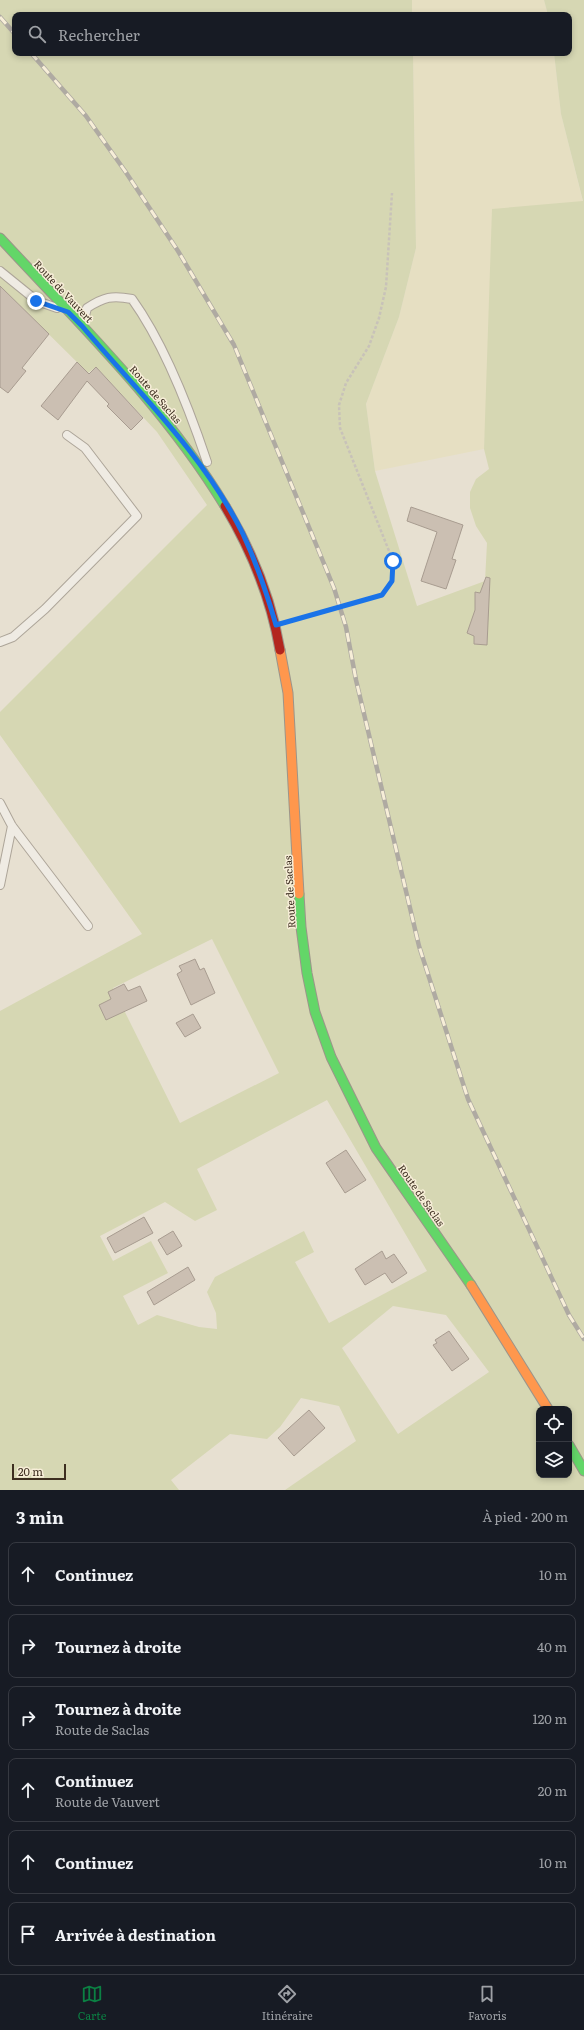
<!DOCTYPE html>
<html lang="fr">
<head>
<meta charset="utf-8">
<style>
  body { margin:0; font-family:Literata,serif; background:#20242c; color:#f1f3f6 }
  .controls { position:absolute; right:12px; bottom:12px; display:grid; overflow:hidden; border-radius:8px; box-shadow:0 2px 6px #0003 }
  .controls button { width:36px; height:36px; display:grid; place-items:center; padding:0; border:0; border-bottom:1px solid #363941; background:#171b24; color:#f1f3f6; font:20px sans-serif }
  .scale { position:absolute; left:12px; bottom:10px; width:54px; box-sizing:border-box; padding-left:4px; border:2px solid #3d2e20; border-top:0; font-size:11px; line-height:14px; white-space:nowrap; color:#3d2e20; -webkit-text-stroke:3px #f7eed8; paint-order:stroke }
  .stop { position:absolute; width:12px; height:12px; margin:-9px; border:3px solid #1a73e8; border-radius:50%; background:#fff }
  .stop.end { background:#1a73e8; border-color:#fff; box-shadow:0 1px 4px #0008 }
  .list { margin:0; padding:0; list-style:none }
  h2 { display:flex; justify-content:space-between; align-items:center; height:52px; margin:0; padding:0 16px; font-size:17px }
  h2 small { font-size:13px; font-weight:400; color:#9ea1a6 }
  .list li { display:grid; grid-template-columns:26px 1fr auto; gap:12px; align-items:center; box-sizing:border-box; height:64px; margin:0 8px 8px; padding:0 8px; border:1px solid #363941; border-radius:8px }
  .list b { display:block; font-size:15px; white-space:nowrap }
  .list p { margin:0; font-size:13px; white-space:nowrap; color:#9ea1a6 }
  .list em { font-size:13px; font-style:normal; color:#9ea1a6 }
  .icon { flex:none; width:22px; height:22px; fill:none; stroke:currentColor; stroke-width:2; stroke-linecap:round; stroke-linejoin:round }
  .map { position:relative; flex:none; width:584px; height:1490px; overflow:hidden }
  .search { position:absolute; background:#171b24; box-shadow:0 2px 6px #0003; left:12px; right:12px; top:12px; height:44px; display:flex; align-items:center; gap:10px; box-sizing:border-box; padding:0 14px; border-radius:8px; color:#9ea1a6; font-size:15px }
  .sheet { height:484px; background:#171b24 }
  nav { display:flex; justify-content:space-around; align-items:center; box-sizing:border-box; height:56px; border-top:1px solid #363941; background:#171b24; font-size:11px; color:#9ea1a6 }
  nav a { display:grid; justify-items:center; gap:2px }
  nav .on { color:#0b8043 }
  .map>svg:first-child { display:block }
</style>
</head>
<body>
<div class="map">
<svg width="584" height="1490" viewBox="0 0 584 1490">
  <rect width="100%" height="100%" fill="#e7e0d1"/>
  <!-- farmland -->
  <path fill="#e6dfc2" d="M412,0H544L548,15H412Z
    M413,53H554L561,114L583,202L487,399L484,449L375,471L366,404L399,317L416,248Z"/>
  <!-- green -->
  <path fill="#d6d7b3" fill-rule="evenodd" d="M0,0H412V15H15V53H413L416,248L399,317L366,404L375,471L417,606L485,581L487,543L476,526L470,508V492L476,479L489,469L484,449L492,209L583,201L561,114L554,53H569V15H548L544,0H584V1490H285L356,1441L339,1406L301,1398L280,1427L267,1439L230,1434L171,1480L179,1490H0V1011L142,934L0,735V712L207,505L157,432L96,367L88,373L0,286ZM212,939L279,1073L180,1123L113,988ZM327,1100L427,1271L329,1323L295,1262L314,1252L304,1231L215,1277L207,1292L216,1313L217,1329L199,1327L157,1315L138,1325L123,1296L168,1273L151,1241L113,1261L100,1236L165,1202L195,1221L217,1210L197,1169ZM393,1306L446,1315L489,1372L398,1434L342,1348ZM539,1409H569V1475H539Z"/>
  <!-- building -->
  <path fill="#cbbfb2" stroke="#a89c90" d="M0,286L49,334L22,368L26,371L8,393L0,387Z
    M77,362L89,374L96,367L143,418L131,430L107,406L109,404L87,381L58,420L41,406Z
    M411,507L463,525L452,559L456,560L446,589L421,581L437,532L407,521Z
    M486,577L490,578L487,645L474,644V636L467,633L475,610V592L480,593Z
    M195,959L200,970L204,968L215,993L191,1005L177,974L182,971L179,966Z
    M124,984L128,991L140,986L147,1001L106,1020L99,1005L111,999L108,992Z
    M193,1014L201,1028L185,1037L176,1023Z
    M346,1150L366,1180L345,1193L326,1163Z
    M144,1217L153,1233L115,1253L107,1238Z
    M173,1231L182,1246L167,1255L158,1240Z
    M382,1251L386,1259L394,1254L407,1273L392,1283L385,1273L365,1285L355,1269Z
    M188,1267L195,1280L154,1305L147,1292Z
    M449,1331L469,1359L452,1371L433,1345L437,1343L435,1340Z
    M309,1410L325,1428L294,1456L278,1438Z"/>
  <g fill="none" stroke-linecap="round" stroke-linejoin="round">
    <defs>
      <path id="lane" d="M0,271L37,301L57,308
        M83,324L87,308C104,297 112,295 132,299C165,345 189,408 207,462
        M0,642L13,637L45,609L137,516L85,448L67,435
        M0,803L12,826L88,926
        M0,885L12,826"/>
      <path id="fast" d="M0,238C78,322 166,408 225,506
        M299,894L301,927L307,973L315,1012L331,1057L376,1148L471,1285
        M569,1445L584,1471"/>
      <path id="slow" d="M280,650L288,693L299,894
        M471,1285L548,1409"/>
      <path id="jam" d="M225,506C252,551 271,598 280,650"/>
    </defs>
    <!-- lane casing -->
    <use href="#lane" stroke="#ada599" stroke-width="10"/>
    <!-- fast casing -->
    <use href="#fast" stroke="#9c958a" stroke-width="11"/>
    <!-- slow casing -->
    <use href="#slow" stroke="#9c958a" stroke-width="11"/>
    <!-- jam casing -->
    <use href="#jam" stroke="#9c958a" stroke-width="11"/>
    <!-- path -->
    <path stroke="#c8c2b9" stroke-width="2.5" stroke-dasharray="3 2" stroke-linecap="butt" d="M294,621L382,595L392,581L393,561L340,428L339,405L346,383L369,346L379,318L386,287L392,193"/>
    <!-- lane -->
    <use href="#lane" stroke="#efebe3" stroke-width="8"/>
    <!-- fast -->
    <use href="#fast" stroke="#63d668" stroke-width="9"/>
    <!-- slow -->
    <use href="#slow" stroke="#ff974d" stroke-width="9"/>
    <!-- jam -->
    <use href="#jam" stroke="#b3261e" stroke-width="9"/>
    <defs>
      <path id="rail" d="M0,17L15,34
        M31,53L86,116L125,171L178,251L234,345L334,588L346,627L356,680L419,946L468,1099L569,1315L584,1339"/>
    </defs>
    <!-- rail casing -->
    <use href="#rail" stroke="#afaaa2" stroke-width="4.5"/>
    <!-- rail -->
    <use href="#rail" stroke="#f7eed8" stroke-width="3" stroke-dasharray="9" stroke-linecap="butt"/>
  </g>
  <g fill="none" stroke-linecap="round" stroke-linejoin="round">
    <!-- route -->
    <path stroke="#1a73e8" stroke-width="5" d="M36,301L68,312L82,326C139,393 204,455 243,534C257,564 267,594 276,625L382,595L392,581L393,561"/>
  </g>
  <g text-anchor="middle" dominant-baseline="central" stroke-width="3" stroke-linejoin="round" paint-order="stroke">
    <!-- street labels -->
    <g font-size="10" fill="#3d2e20" stroke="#f7eed8">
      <text transform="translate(64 291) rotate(47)">Route de Vauvert</text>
      <text transform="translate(156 394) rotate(49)">Route de Saclas</text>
      <text transform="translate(289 892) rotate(-93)">Route de Saclas</text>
      <text transform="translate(422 1195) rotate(55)">Route de Saclas</text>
    </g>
  </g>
</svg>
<div class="controls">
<button><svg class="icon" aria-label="locate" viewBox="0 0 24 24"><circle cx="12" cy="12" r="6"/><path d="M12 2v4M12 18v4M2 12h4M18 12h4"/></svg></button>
<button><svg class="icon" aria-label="layers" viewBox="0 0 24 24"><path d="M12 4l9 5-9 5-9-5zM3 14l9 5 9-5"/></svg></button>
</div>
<div class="scale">20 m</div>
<div class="stop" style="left:393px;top:561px"></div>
<div class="stop end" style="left:36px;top:301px"></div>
<div class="search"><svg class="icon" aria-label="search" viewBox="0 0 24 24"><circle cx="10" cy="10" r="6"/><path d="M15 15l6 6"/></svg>Rechercher</div>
</div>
<section class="sheet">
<h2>3 min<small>À pied · 200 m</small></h2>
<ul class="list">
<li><svg class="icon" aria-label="ahead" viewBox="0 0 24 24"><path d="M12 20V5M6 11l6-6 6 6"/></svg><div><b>Continuez</b></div><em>10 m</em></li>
<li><svg class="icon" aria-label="right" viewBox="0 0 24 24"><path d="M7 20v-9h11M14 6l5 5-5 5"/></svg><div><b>Tournez à droite</b></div><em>40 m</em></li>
<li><svg class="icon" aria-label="right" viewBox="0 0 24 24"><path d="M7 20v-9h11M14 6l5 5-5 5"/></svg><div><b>Tournez à droite</b><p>Route de Saclas</p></div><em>120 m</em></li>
<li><svg class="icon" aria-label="ahead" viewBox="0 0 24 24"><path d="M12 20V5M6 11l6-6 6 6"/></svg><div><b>Continuez</b><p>Route de Vauvert</p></div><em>20 m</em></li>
<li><svg class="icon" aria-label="ahead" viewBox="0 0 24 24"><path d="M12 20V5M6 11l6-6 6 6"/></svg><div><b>Continuez</b></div><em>10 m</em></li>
<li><svg class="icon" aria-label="arrive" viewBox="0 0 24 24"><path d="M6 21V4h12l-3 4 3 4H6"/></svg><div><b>Arrivée à destination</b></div></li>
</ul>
</section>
<nav>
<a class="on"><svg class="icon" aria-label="map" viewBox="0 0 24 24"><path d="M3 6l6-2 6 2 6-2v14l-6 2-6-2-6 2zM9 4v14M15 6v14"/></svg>Carte</a>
<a><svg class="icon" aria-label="directions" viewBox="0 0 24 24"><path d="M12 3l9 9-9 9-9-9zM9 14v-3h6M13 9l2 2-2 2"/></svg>Itinéraire</a>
<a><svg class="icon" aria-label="saved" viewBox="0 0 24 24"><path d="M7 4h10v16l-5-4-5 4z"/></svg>Favoris</a>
</nav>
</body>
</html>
